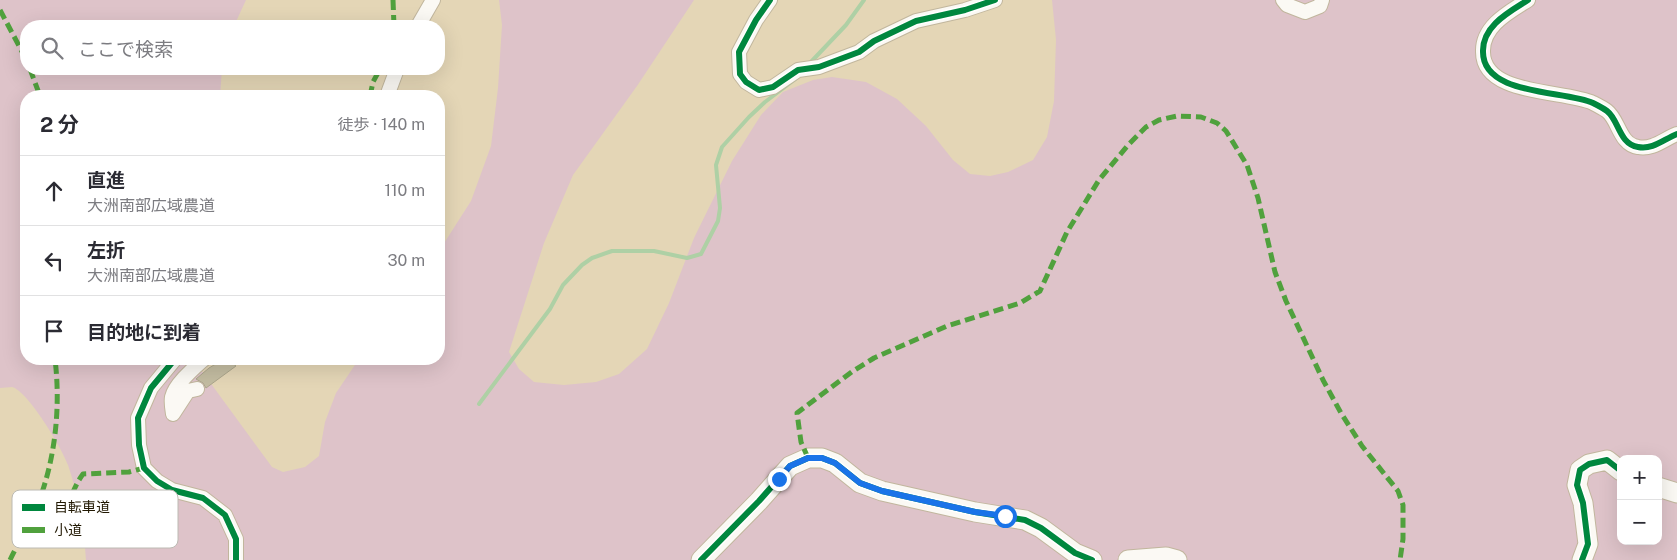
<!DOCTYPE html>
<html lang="ja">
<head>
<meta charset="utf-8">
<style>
  body { margin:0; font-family:"Public Sans","Noto Sans JP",sans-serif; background:#f2f2f3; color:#2b2b33 }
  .controls { position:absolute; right:15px; bottom:15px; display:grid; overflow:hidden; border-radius:10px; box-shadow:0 5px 20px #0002 }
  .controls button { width:45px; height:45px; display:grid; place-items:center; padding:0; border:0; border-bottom:1px solid #e1e1e2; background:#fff; color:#2b2b33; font:25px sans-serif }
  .stop { position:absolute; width:15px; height:15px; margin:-11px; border:4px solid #1a73e8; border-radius:50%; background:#fff }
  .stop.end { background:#1a73e8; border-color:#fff; box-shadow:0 1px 5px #0008 }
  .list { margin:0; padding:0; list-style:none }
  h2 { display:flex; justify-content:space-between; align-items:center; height:65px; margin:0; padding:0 20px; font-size:21px }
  h2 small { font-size:16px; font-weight:400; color:#7c7c81 }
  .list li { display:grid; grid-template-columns:32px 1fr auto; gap:15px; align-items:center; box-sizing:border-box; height:70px; padding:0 20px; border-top:1px solid #e1e1e2 }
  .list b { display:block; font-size:19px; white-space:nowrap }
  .list p { margin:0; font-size:16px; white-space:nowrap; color:#7c7c81 }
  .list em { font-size:16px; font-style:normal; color:#7c7c81 }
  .icon { flex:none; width:28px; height:28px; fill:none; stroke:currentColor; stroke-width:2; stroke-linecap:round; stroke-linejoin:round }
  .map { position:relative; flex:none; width:1677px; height:560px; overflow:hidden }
  .search { position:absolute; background:#fff; box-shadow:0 5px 20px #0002; left:20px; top:20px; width:425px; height:55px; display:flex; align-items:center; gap:12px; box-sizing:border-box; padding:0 18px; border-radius:20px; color:#7c7c81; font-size:19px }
  .panel { position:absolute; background:#fff; box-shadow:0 5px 20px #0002; left:20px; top:90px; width:425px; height:275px; border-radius:20px }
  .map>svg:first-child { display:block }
</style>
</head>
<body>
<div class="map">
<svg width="1677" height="560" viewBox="0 0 1677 560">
  <rect width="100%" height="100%" fill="#e4d6b6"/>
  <!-- green -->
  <path fill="#dec3c9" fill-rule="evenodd" d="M0,0H246L234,26H26V69H222L220,96H26V359H193L272,467L283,472L305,467L319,456L325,422L336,393L359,359H439V251L471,201L491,146L498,88L502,25L499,0H694L637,86L573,175L544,243L509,352L519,369L534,382L564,385L596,382L619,374L647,349L669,303L694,238L732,161L761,115L783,92L813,80L832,77L866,82L897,99L926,126L953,160L970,174L990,176L1008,172L1033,160L1047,137L1054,101L1056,40L1052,0H1677V560H86C84,529 78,494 68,465C62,448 28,391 12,387C8,387 4,388 0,388ZM1621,459H1658V541H1621Z"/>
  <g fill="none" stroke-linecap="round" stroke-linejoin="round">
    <!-- stream -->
    <path stroke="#aed0a5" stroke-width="4" d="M809,64L846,25L864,0
      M479,404L550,309L563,285L582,265L592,258L612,251H654L687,258L701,254L718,221L720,208L716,165L722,147L749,117L765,102L798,77"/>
  </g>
  <!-- building -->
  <path fill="#c3bca1" stroke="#aca68c" d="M227,359L236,366L206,388L203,383L196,379L209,368L219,362L221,365Z"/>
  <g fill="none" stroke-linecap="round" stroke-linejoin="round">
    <defs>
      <path id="street" d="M770,0L756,20L739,52L740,74L746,82L759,90L773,87L798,70L819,67L859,52L874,41L916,21L965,10L995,0
        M1283,0L1287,5L1305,12L1320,6L1322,0
        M1528,0C1509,12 1482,26 1483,52C1483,96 1565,90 1593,103C1597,105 1603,108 1607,111C1619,120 1619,144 1638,147C1653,150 1664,139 1677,134
        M418,26L433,0
        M387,96L397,69
        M175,359L151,388L138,418L139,445L144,468L157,481L172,490L203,498L225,515L236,539V560
        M197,389L188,391L173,414C172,408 171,402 172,397C175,384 194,368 204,359"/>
      <path id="secondary" d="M1658,487L1677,493
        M701,560L759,501L790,466L808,458H822L835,463L860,483L882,491L975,512L1025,520L1041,528L1075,553L1092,560
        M1128,560L1166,557L1177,560
        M1582,560L1588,544L1583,503L1577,485L1580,470L1589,464L1607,460L1621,471"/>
    </defs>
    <!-- street casing -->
    <use href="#street" stroke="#c1b69d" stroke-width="16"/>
    <!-- secondary casing -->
    <use href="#secondary" stroke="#c1b69d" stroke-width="21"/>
    <!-- street -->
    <use href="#street" stroke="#fbf9f4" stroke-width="14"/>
    <!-- secondary -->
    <use href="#secondary" stroke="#fbf9f4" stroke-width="19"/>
    <!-- quiet -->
    <path stroke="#50a13d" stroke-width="5" stroke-dasharray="10 5" stroke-linecap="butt" d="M393,0L394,26
      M0,10L26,59
      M30,69L40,96
      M370,96L373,82L380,69
      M808,458L801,442L797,413L853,371L874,358L947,326L1020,303L1040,291L1067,232L1099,180L1129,144L1146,127L1159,120L1177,116L1201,117L1217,123L1226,131L1247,165L1258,198L1275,272L1286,301L1323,380L1341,413L1362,446L1398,491L1403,505V539L1400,560
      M36,509C77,514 64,500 83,474L129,472L144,468
      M10,560C18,543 29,526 36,509C55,462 61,409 55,359"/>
    <defs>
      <path id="cycleway" d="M770,0L756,20L739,52L740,74L746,82L759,90L773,87L798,70L819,67L859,52L874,41L916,21L965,10L995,0
        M1528,0C1509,12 1482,26 1483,52C1483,96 1565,90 1593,103C1597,105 1603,108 1607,111C1619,120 1619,144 1638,147C1653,150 1664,139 1677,134
        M175,359L151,388L138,418L139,445L144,468L157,481L172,490L203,498L225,515L236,539V560
        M701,560L759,501L790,466L808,458H822L835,463L860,483L882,491L975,512L1025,520L1041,528L1075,553L1092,560
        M1582,560L1588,544L1583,503L1577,485L1580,470L1589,464L1607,460L1621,471"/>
    </defs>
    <!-- cycleway casing -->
    <use href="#cycleway" stroke="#fff" stroke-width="9"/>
    <!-- cycleway -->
    <use href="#cycleway" stroke="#00873e" stroke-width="6"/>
  </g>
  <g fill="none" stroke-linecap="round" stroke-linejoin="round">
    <!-- route -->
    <path stroke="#1a73e8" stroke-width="6" d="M779,479L790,466L808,458H822L835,463L860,483L882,491L975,512L1005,516"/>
  </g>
  <!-- legend -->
  <rect x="12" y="490" width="166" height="58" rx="8" fill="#fff" stroke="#bcbab3" stroke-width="1"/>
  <rect x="22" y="504" width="23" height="7" fill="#00873e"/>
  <rect x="22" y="527" width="23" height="6" fill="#50a13d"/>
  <g font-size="14" fill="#211802">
    <text x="54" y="512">自転車道</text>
    <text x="54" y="535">小道</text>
  </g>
</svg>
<div class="controls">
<button>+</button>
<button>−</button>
</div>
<div class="stop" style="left:1005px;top:516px"></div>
<div class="stop end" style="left:779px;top:479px"></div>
<div class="search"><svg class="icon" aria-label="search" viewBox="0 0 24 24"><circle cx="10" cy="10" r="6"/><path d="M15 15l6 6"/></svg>ここで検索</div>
<section class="panel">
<h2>2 分<small>徒歩 · 140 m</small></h2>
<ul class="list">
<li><svg class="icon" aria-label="ahead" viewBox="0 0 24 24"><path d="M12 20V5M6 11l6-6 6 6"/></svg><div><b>直進</b><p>大洲南部広域農道</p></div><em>110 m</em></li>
<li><svg class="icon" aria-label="left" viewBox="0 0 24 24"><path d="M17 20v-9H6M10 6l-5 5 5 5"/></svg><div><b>左折</b><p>大洲南部広域農道</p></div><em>30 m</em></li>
<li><svg class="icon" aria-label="arrive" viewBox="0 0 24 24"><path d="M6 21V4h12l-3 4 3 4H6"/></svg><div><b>目的地に到着</b></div></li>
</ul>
</section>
</div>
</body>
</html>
